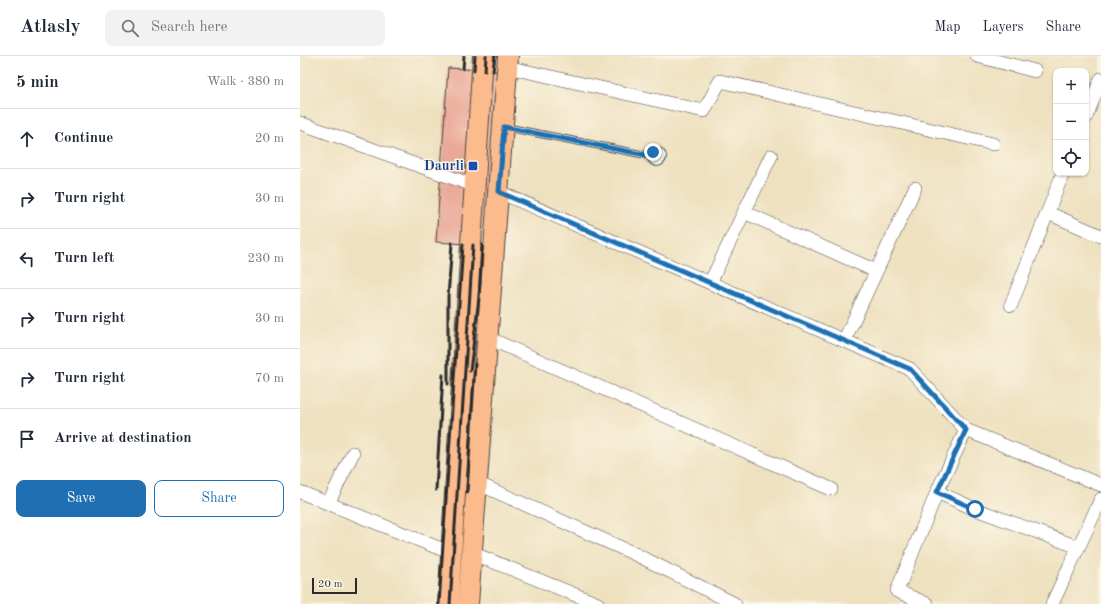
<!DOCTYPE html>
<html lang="en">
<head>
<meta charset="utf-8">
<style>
  body { margin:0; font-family:"Old Standard TT",serif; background:#f2f2f3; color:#1f2937 }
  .controls { position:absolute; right:12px; top:12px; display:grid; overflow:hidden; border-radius:8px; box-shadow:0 1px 3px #0004 }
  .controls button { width:36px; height:36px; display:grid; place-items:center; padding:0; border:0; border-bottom:1px solid #e0e1e3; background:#fff; color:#1f2937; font:20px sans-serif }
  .scale { position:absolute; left:12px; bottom:10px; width:45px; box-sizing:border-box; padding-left:4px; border:2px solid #2b2b2b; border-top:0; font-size:11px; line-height:14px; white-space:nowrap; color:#2b2b2b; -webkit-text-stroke:3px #fcf5e5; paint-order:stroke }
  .stop { position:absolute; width:12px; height:12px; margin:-9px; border:3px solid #1f6fb2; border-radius:50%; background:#fff }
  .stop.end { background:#1f6fb2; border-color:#fff; box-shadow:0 1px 4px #0008 }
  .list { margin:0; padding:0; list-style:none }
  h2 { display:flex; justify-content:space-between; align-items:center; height:52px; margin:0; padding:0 16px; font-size:17px }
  h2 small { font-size:13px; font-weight:400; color:#747a83 }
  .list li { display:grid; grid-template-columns:26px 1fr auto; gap:12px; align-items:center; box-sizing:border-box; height:60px; padding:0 16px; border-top:1px solid #e0e1e3 }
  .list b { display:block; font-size:15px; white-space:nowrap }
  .list em { font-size:13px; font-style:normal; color:#747a83 }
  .actions { display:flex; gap:8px; padding:12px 16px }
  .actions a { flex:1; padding:9px 0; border:1px solid #1f6fb2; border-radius:8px; text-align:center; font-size:14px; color:#1f6fb2 }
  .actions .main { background:#1f6fb2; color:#fff }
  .icon { flex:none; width:22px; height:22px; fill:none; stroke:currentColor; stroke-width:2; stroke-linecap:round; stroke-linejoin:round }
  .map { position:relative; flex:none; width:801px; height:548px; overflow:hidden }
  header { display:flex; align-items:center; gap:24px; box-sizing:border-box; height:56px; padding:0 20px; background:#fff; border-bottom:1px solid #e0e1e3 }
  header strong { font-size:19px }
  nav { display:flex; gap:22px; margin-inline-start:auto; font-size:14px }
  .search { width:280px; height:36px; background:#f2f2f3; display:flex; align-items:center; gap:10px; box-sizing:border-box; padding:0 14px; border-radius:8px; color:#747a83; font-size:15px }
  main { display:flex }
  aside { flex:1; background:#fff }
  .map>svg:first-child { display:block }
</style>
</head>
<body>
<header>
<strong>Atlasly</strong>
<div class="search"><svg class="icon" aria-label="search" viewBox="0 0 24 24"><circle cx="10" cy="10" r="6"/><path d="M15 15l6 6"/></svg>Search here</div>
<nav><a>Map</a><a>Layers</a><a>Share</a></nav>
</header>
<main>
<aside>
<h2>5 min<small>Walk · 380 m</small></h2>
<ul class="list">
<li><svg class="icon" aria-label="ahead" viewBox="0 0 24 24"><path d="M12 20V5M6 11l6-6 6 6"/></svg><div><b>Continue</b></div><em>20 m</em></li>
<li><svg class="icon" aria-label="right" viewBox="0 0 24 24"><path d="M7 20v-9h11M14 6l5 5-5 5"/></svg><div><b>Turn right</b></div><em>30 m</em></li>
<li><svg class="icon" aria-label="left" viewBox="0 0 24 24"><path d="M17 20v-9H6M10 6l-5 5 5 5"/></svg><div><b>Turn left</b></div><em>230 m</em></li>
<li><svg class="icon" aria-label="right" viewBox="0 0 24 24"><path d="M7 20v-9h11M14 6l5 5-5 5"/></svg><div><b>Turn right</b></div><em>30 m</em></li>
<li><svg class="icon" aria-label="right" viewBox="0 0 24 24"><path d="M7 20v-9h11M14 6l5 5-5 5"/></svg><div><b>Turn right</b></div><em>70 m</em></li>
<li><svg class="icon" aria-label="arrive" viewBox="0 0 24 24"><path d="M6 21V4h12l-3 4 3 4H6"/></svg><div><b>Arrive at destination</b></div></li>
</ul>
<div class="actions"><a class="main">Save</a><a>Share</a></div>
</aside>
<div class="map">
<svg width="801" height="548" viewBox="0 0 801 548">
  <rect width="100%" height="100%" fill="#fcf5e5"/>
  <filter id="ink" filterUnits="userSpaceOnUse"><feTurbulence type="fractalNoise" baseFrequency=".025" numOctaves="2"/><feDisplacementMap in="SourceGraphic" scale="8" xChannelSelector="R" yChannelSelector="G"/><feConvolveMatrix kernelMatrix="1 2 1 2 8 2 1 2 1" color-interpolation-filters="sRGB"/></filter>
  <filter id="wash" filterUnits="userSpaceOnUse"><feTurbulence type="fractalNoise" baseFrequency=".012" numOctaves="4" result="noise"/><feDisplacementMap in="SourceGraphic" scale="16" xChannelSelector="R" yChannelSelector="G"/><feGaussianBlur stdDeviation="0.9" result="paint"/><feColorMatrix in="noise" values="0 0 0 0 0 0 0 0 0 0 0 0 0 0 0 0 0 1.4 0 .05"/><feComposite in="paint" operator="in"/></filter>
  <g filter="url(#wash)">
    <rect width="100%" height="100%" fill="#eee1c0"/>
    <g id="blocks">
      <!-- building -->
      <path fill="#eaa998" d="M148,12L210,16L198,190L136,186Z"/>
    </g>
  </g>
  <g filter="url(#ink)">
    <use href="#blocks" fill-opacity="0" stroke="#484641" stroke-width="1"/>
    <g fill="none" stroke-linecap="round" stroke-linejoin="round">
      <defs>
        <path id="lane" d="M205,71L351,100
          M351 101a6 6 0 1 1 12 0a6 6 0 1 1-12 0Z"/>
        <path id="street" d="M677,0L735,15
          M207,11L404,55L420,25L693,88
          M786,61L801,23
          M0,67L175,130
          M199,136L610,313L666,374L801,429
          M444,156L576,215
          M748,157L801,180
          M410,227L471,100
          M711,249L763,117
          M188,282L531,433
          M544,285L615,132
          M177,427L337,499L435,548
          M0,436L151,497
          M637,436L675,453L778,491
          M28,448L53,397
          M172,497L298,548
          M627,548L597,535L637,436L666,374
          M752,548L801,443"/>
        <path id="primary" d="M148,548L183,0
          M168,548L208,0"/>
      </defs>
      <!-- lane casing -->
      <use href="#lane" stroke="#484641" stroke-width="8"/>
      <!-- street casing -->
      <use href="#street" stroke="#484641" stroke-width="14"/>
      <!-- primary casing -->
      <use href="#primary" stroke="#484641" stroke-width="22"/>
      <!-- lane -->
      <use href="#lane" stroke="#fff" stroke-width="6"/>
      <!-- street -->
      <use href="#street" stroke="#fff" stroke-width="13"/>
      <!-- primary -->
      <use href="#primary" stroke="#fbbb8d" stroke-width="20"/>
      <!-- rail -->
      <path stroke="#2b2b2b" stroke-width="3" d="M163,13L164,0
        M174,14L175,0
        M185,15L186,0
        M193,15L195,0
        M170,315L179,242L182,189
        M148,328V241L152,187
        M136,434L143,319
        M167,436L175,308
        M139,548L163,188
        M150,548L173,189"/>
    </g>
  </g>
  <g fill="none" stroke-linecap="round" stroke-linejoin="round" filter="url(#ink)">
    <!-- route -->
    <path stroke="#1f6fb2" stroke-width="5" d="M353,96L351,100L204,71L199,136L610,313L666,374L637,436L675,453"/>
  </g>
  <!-- markers -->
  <rect fill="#1a4fb4" stroke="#fcf5e5" stroke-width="1.5" x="168" y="105" width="10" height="10" rx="2"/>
  <g text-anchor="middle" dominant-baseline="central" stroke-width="3" stroke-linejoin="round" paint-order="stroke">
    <!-- transit labels -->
    <g font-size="14" font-weight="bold" fill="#164399" stroke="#fcf5e5" text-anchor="end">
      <text x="164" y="110">Daurli</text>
    </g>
  </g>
</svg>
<div class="controls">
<button>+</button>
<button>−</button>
<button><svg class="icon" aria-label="locate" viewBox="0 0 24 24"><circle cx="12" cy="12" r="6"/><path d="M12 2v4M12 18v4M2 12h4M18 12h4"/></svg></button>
</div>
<div class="scale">20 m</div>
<div class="stop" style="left:675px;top:453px"></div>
<div class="stop end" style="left:353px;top:96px"></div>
</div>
</main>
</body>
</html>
